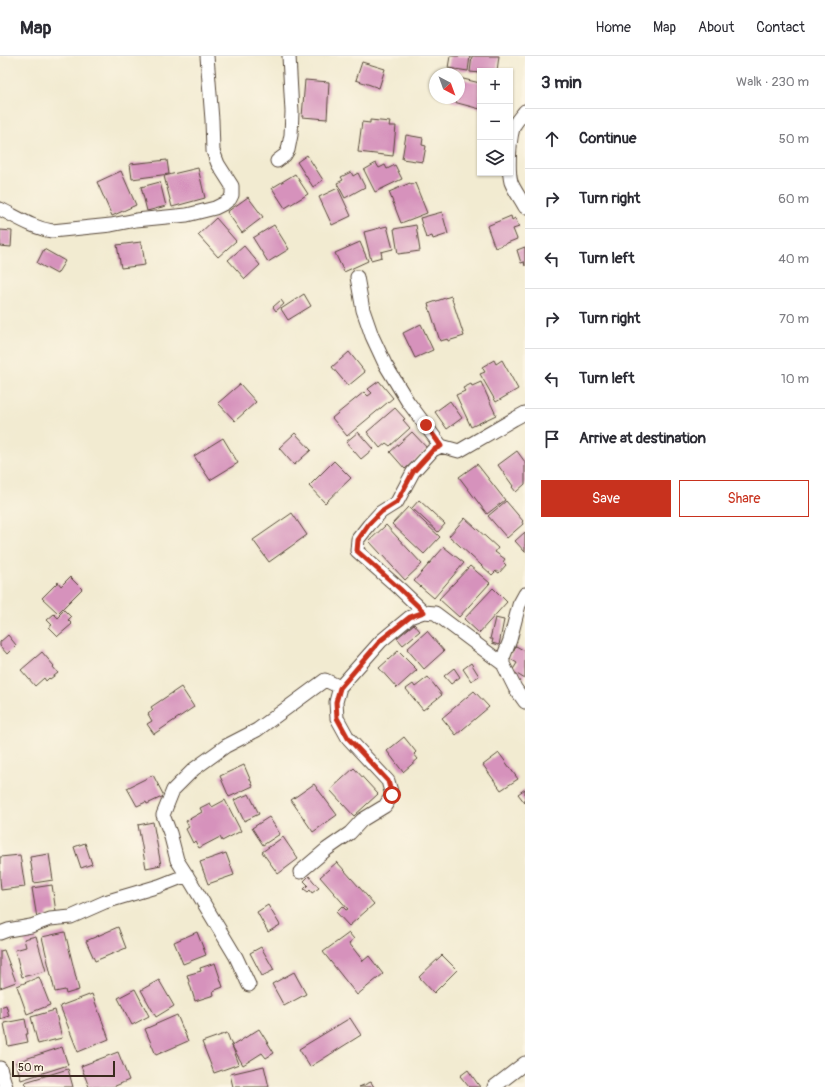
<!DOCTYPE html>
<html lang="en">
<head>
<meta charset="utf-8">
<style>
  body { margin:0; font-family:Pangolin,sans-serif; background:#f7f7f7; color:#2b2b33 }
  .controls { position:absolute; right:12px; top:12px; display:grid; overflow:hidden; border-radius:0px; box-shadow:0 1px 3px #0004 }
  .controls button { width:36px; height:36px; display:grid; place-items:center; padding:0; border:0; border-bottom:1px solid #e1e1e2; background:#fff; color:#2b2b33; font:20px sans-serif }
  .compass { position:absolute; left:429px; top:12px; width:36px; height:36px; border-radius:50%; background:#fff; box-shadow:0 1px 3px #0004; rotate:139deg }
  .scale { position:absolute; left:12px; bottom:10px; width:103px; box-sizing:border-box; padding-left:4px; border:2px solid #3b2a1e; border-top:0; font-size:11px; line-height:14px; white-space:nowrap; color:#3b2a1e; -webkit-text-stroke:3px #fcf5e5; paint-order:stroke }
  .stop { position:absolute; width:12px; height:12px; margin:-9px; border:3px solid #c8321e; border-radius:50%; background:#fff }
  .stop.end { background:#c8321e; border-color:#fff; box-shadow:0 1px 4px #0008 }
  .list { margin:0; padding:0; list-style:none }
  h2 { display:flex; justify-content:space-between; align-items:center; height:52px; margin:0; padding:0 16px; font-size:17px }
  h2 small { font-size:13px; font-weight:400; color:#7c7c81 }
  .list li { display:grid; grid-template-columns:26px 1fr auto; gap:12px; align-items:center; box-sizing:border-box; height:60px; padding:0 16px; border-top:1px solid #e1e1e2 }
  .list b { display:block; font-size:15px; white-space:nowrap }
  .list em { font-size:13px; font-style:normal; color:#7c7c81 }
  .actions { display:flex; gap:8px; padding:12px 16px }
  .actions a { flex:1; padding:9px 0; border:1px solid #c8321e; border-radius:0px; text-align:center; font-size:14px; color:#c8321e }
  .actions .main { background:#c8321e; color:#fff }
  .icon { flex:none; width:22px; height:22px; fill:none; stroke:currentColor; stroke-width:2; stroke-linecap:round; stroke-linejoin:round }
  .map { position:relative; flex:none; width:525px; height:1031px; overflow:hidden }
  header { display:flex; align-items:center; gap:24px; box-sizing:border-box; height:56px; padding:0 20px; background:#fff; border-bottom:1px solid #e1e1e2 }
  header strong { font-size:19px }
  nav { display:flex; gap:22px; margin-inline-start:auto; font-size:14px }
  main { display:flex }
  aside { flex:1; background:#fff }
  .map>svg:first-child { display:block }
</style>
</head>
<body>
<header>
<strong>Map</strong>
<nav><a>Home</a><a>Map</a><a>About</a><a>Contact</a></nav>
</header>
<main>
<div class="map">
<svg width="525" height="1031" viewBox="0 0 525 1031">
  <rect width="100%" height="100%" fill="#fcf5e5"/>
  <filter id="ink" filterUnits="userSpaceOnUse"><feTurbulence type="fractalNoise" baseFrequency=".025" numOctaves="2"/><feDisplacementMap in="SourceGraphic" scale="8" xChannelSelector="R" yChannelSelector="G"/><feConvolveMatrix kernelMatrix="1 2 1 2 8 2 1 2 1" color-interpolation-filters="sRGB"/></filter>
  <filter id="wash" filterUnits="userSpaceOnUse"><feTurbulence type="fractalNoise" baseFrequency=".012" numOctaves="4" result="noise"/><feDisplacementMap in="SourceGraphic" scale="16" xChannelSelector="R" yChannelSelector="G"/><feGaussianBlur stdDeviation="0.9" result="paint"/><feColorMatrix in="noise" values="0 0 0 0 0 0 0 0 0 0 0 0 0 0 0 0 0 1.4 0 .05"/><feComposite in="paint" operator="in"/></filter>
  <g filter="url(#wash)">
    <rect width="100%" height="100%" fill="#f2ebd1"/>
    <g id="blocks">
      <!-- building -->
      <path fill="#d692bc" d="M450,0H470L468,15L448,12Z
        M472,0H499L497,15H480V17L470,16Z
        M362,6L385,13L379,32L356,24Z
        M459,22L480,27V53L450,45L451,42H459Z
        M305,24L329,26L327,63L302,61Z
        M370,64L390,66L389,70H396L393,100L358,96L362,66L370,67Z
        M406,79L423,82L422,89L426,90L423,106L402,103Z
        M307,99L323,124L313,131L297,106Z
        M167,104L169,118L132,123L130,108Z
        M376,107L379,112L385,109L387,113L395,109L402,123L375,136L364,114Z
        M198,112L205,142L172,151L164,120Z
        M121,115L136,149L112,160L97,126Z
        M351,116L353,120L358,117L365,131L345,142L337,127L343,124L341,121Z
        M295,118L308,138L285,152L272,132Z
        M160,126L166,150L147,155L141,131Z
        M410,127L411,129L415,127L427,157L401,167L389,136Z
        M338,132L351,160L332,169L319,141Z
        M248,141L263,161L242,177L227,156Z
        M442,156L448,178L433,183L432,180L426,182L420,162Z
        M511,160L512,164L515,162L519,171L513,173L517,183L495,192L487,170Z
        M216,162L236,185L218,201L198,179Z
        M274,169L289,193L268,206L253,182Z
        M416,169L420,195L398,198L394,173Z
        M387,170L393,193L381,196L382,201L371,204L364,176Z
        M0,174L12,175L11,191L0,190Z
        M141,186V188H142L145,209L121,212L117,189Z
        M360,186L368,205L344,216L335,197Z
        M244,190L260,209L245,223L228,204Z
        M525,191V210L524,206L521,207L517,194Z
        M44,193L65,205L57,218L37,207Z
        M304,238L311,250L288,264L281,253Z
        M451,240L464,280L448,285V283L440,285L428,248Z
        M281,244L284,248L276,255L273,251Z
        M421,268L433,294L415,302L403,277Z
        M349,296L365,316L348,330L332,311Z
        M494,304L496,308L502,304L518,333L496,346L480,318L485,316L482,311Z
        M379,325L393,342L347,380L332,362L364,336L368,340L372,337L368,333Z
        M481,326L496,359L471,371L456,339L465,335L463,332L471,328L472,330Z
        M240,328L256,346L235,365L218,347Z
        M450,345L462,362L447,373L435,356Z
        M395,352L405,363L403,364L410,372L390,390L386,387L380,392L367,376Z
        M358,376L373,393L361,403L346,386Z
        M412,376L428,393L405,413L390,396Z
        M295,377L311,394L294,409L279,392Z
        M223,382L238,407L210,424L194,400Z
        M517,395L525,406V428L516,436L512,431L513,430L498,409Z
        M334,405L351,422L325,447L309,430Z
        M477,408L505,444L487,458L459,421Z
        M419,444L445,468L438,476L412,452Z
        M506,445L523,465L522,466L523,468L507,482L488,460Z
        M408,451L440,481L424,498L392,468Z
        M292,457L307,479L269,506L253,484Z
        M465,462L498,492L495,496L505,503L503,506L506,509L499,517L496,515L492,519L449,480Z
        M386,469L422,508L405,524L369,485Z
        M525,476V496L515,485Z
        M444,491L464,507L434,542L414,525Z
        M470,510L490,527L459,561L439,543Z
        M70,521L82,533L58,557L42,542L58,526L61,530Z
        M493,532L507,546L479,577L464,563Z
        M64,554L71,561L68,564L72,568L58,580L49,571L52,569L47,564L54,558L58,562L60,560L59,559Z
        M495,562L504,564L499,589L492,587L493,583H490Z
        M414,568L420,575L403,589L397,582Z
        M427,575L444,595L424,613L407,593Z
        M8,579L16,589L7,598L0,590V586Z
        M516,590L525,595V623L512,615L517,607L509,602Z
        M398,595L417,614L397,632L379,612Z
        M42,596L54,610L53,611L58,617L50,623L49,622L46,625L44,622L35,630L21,614Z
        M471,607L479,620L471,625L463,613Z
        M454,612L460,621L451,628L444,620Z
        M428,621L442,639L423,654L406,633L413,628L415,631Z
        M181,631L194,651L154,678L147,668L152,665L148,658L153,654L151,651Z
        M474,635L489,651L456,679L442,662Z
        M404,681L416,696L414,698L418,703L403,716L387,695Z
        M499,697L518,723L501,734L483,709Z
        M244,709L253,730L229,741L220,720Z
        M354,712L378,738L354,760L330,734Z
        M153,719L164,740L147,748L146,746L137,750L127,732Z
        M314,728L337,759L313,776L291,744Z
        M525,733V747L518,738Z
        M249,738L259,758L244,765L234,744Z
        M225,744L241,775L222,785L220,781L199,792L195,785L193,787L186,773L189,771L186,765L202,756L200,752L210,747L212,751Z
        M269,761L280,778L263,789L252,772Z
        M153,766L161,809L146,812L138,769Z
        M283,781L298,803L278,818L262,796Z
        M85,787L92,808L81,812L74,791Z
        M226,797L234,819L208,828L200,806Z
        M49,798L53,824L34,827L30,801Z
        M20,799L25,831L1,834L0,823V801Z
        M337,806L374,848L349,870L336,856L342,850L346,854L348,853L320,821Z
        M309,820L319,832L312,837L310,834L308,836L304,833L308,829L304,825Z
        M52,829L56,856L47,857L48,861L37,862L32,832Z
        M268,849L280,869L268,876L257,856Z
        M118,871L126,892L95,905L86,885Z
        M65,876L79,934L66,938L65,934L55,936L42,881Z
        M197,876L206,899L183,908L174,886Z
        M349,877L354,883L349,887L363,905L369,900L383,918L357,939L323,896Z
        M36,880L46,915L22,921L15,894L26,891L24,883Z
        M261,891L274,914L262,920L250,897Z
        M4,894L16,926L0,932V895Z
        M442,899L457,914L434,937L419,921Z
        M215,907L223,931L213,935L214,939L195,945L187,919L201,915L200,912Z
        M294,916L306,938L284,950L272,928Z
        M39,921L50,949L27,958L17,930Z
        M159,924L174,950L156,961L141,934Z
        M135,933L149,960L132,969L118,942Z
        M92,938L109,983L78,996L60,950Z
        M6,949L9,960L0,963V951Z
        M55,954L62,982L38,988L31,961Z
        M177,959L188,985L156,999L145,973Z
        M350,962L361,979L310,1011L299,993Z
        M25,963L28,978H26L28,986L8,990L4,967Z
        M259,973L274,997L266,1002L262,997L243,1009L232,990Z
        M227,977L239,1008L214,1017L202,986Z
        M62,991L68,1009L21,1024L16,1006Z
        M118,996L129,1024L113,1031H89L81,1010Z
        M264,1010L269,1031H233L230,1018Z
        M68,1013L73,1031H27L25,1026Z
        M468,1014L480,1031H469L460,1020Z
        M371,1026L374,1031H359Z"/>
    </g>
  </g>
  <g filter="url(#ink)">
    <use href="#blocks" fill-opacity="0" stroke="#564739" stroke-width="1"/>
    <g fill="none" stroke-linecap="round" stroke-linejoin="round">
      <defs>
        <path id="minor" d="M525,55C522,59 518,63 515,68C509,78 508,115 511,126C514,134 521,143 525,151
          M277,105L285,99L288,94L291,79L292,56L289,0
          M0,153C17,161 33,172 52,175L111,169L136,164L187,159L215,152L225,147L230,143L232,139V130L218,108L213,95L212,64L207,0
          M357,221L363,254L372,280L385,308L408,346L441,390L459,395L514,363L525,357
          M525,538L519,549L510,584L503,602V608L515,632L525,646
          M424,556L400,533L357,495L358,483L369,469L381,456L397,446L413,416L433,394L441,390
          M300,816L327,793L350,777L362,764L385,750L392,739L388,725L348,682L337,662L336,646L340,631L381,585L410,561L424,556L435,557L503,608
          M0,877L8,874L31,870L50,863L71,861L105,846L159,830L187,819
          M249,929L236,901L191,826L177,804L170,777L163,759L173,734L194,713L226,690L257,674L325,624L340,631
          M0,1012L6,1031
          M494,1031L525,1007"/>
      </defs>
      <!-- minor casing -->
      <use href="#minor" stroke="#564739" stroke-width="15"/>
      <!-- minor -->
      <use href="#minor" stroke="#fff" stroke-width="13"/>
    </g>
  </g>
  <g fill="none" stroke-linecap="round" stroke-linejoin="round" filter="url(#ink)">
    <!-- route -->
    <path stroke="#c8321e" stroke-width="5" d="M392,739L388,725L348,682L337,662L336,646L340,632L381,584L410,561L424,556L400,533L357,495L358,484L369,468L381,456L397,446L413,416L433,394L441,390L426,369"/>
  </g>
</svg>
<div class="controls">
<button>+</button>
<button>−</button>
<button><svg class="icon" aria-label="layers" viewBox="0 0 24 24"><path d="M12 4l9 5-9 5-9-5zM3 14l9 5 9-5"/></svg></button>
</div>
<svg class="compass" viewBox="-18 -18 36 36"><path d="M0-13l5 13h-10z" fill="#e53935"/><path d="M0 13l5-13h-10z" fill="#7c7c81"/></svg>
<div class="scale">50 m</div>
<div class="stop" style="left:392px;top:739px"></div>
<div class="stop end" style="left:426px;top:369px"></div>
</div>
<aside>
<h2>3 min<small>Walk · 230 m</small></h2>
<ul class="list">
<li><svg class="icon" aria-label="ahead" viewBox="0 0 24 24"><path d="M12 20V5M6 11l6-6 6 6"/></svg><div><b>Continue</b></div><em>50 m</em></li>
<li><svg class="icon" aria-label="right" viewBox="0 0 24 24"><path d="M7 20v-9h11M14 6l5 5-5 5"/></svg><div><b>Turn right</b></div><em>60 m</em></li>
<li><svg class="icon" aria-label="left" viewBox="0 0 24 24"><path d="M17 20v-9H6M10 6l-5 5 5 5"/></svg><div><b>Turn left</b></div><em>40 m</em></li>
<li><svg class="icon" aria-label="right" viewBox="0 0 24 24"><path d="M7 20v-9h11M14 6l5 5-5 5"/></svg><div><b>Turn right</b></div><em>70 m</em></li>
<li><svg class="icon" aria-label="left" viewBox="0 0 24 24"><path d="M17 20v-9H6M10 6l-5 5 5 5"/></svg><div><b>Turn left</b></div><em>10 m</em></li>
<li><svg class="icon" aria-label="arrive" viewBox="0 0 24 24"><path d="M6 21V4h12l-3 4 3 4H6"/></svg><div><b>Arrive at destination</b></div></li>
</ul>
<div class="actions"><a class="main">Save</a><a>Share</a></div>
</aside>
</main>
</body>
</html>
